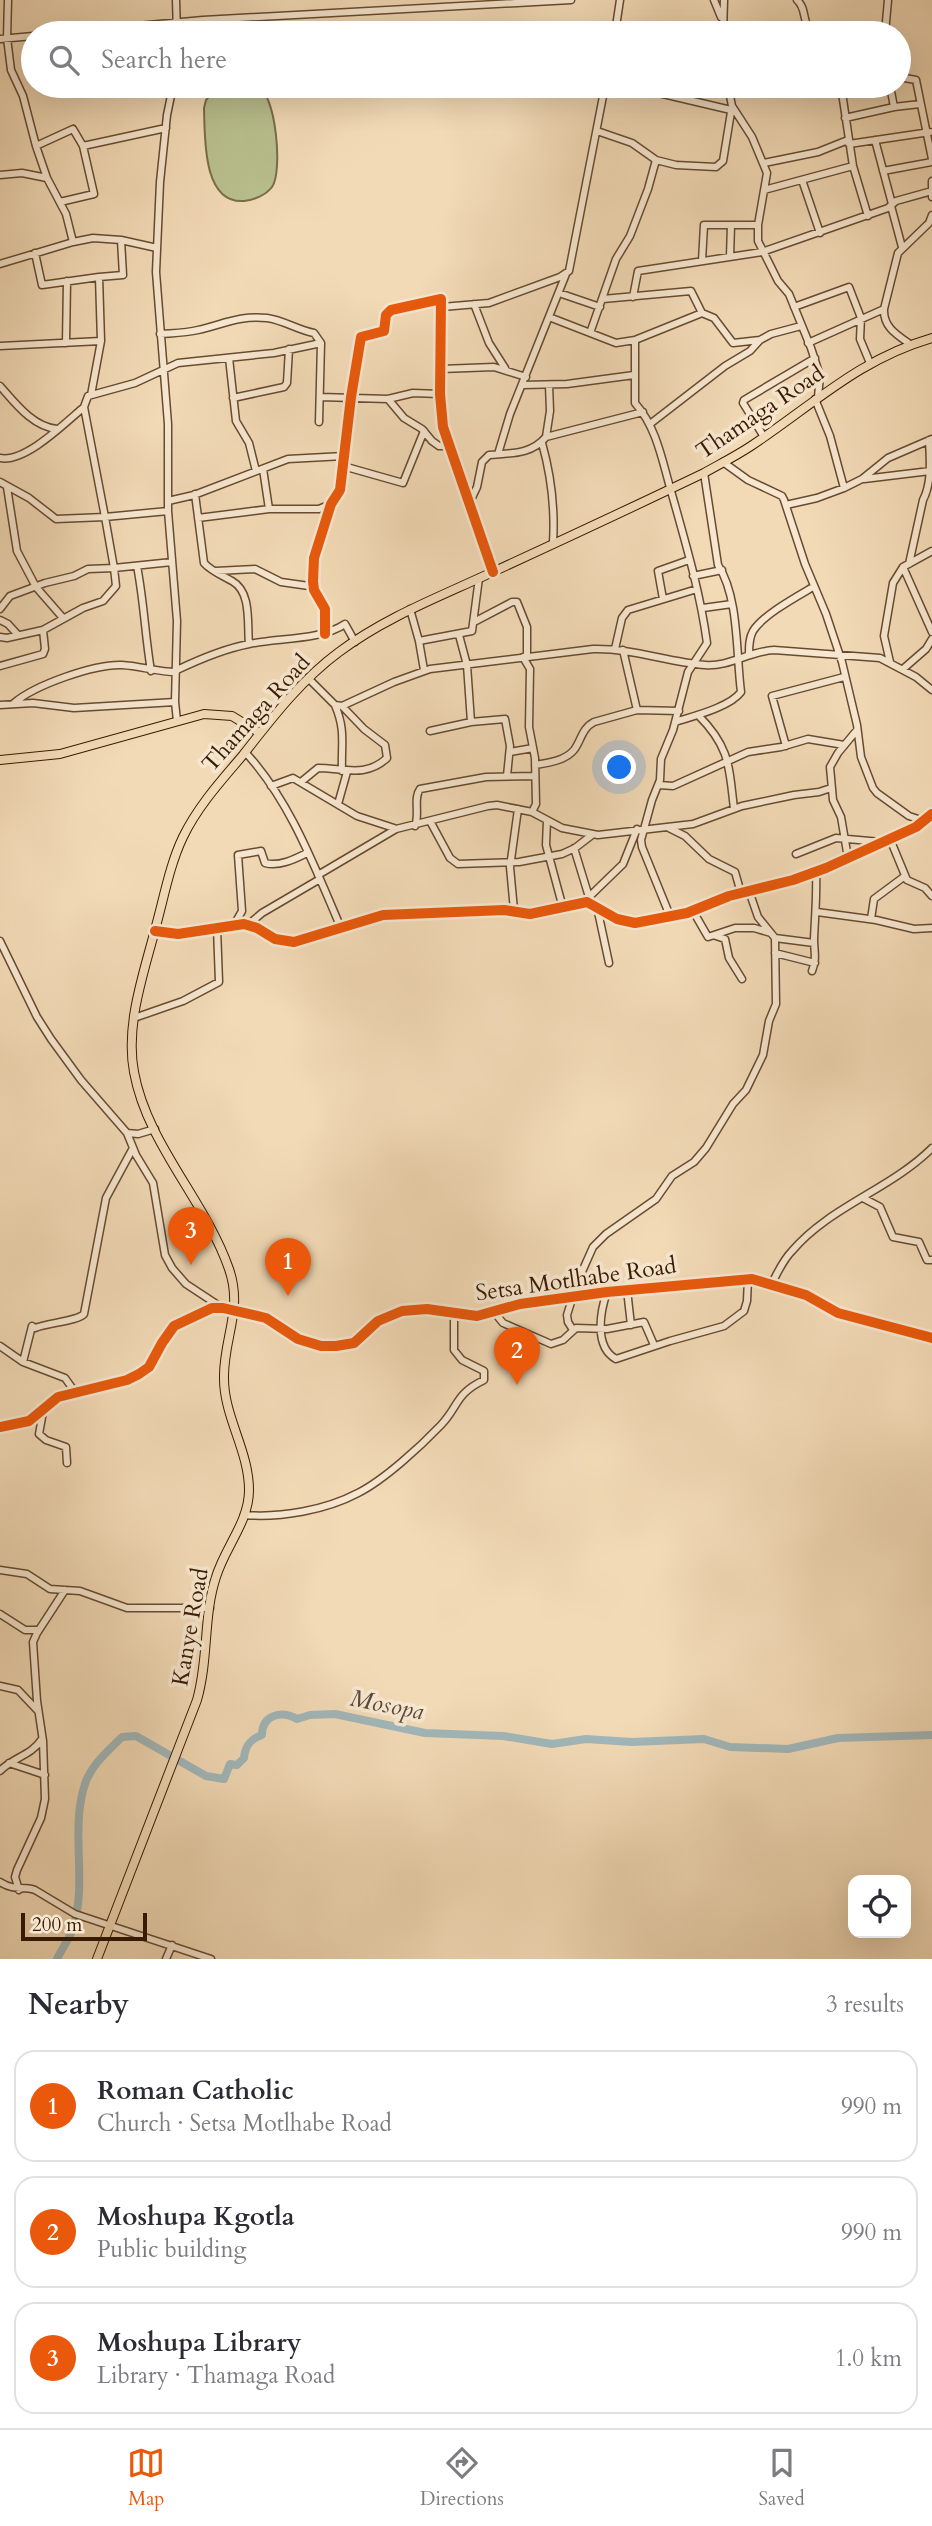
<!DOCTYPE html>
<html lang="en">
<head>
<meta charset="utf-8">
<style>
  body { margin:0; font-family:Cardo,serif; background:#f2f2f3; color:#2b2b33 }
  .controls { position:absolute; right:21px; bottom:21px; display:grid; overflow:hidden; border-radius:14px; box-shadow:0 7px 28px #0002 }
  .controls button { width:63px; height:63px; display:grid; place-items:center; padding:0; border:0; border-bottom:2px solid #e1e1e2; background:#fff; color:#2b2b33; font:35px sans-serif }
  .scale { position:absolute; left:21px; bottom:18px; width:126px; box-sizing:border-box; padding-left:7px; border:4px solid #391b03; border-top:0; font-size:19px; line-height:24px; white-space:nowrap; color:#391b03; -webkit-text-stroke:5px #f7e7d0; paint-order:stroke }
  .you { position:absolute; left:620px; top:768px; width:24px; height:24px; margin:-18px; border:5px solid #fff; border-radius:50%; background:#1a73e8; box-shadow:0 0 0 10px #1a73e833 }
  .badge { display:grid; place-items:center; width:46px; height:46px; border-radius:50%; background:#ea580c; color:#fff; font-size:23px; font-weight:700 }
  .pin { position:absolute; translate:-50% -58px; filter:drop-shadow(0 2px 4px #0008) }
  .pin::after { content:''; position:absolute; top:37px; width:24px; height:21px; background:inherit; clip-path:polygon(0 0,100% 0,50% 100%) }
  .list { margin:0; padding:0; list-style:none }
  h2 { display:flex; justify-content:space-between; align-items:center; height:91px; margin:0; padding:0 28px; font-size:30px }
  h2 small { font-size:23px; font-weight:400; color:#7c7c81 }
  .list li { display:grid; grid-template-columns:46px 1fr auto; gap:21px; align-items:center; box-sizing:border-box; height:112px; margin:0 14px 14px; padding:0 14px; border:2px solid #e1e1e2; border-radius:21px }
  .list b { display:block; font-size:26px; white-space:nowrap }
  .list p { margin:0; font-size:23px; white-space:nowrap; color:#7c7c81 }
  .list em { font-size:23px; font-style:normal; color:#7c7c81 }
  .icon { flex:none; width:38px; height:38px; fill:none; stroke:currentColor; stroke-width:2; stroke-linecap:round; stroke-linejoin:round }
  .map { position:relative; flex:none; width:932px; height:1959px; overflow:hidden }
  .search { position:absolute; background:#fff; box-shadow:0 7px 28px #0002; left:21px; right:21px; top:21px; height:77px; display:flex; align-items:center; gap:18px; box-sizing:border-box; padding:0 24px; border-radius:38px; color:#7c7c81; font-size:26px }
  .sheet { height:469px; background:#fff }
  nav { display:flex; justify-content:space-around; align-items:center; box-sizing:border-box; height:98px; border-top:2px solid #e1e1e2; background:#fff; font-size:19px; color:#7c7c81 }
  nav a { display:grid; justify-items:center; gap:4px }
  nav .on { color:#ea580c }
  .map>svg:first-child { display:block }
</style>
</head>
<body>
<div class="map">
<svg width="932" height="1959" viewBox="0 0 932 1959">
  <rect width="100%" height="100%" fill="#f2dab6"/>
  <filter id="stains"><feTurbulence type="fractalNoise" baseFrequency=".00286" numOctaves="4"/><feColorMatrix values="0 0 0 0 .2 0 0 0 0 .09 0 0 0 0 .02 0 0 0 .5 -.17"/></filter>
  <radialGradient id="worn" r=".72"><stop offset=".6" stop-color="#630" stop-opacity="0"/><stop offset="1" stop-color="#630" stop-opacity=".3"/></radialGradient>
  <!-- green -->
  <path fill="#b9c08f" stroke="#796e49" stroke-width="2" d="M219,86C230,86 247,82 257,86C276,92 283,172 272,187C266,195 254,200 244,201C202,204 205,136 204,108L206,100Z"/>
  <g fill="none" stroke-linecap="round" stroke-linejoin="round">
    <!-- river -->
    <path stroke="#a1b7ba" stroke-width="8" d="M57,1959C62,1948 71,1937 74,1925C87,1879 70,1829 85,1784C91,1765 108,1751 122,1737L136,1736L206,1776L224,1779L230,1764L237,1765L244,1758C245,1746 250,1739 262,1735C262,1715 281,1710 297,1719L310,1715L335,1714L425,1733L503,1736L552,1744L586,1739L632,1742L704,1739L730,1747L788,1749L838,1738L932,1735"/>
    <defs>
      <path id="minor" d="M8,0L7,38L11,70L23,96L36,146L47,178
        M176,0L177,33
        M714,0L721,17
        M797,0C807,9 802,22 811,32
        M61,33L203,20L571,0
        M615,33L620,0
        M723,33L724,0
        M765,33L810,32
        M885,33L888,0
        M0,39L33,36
        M899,77L916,80L932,159
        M173,86L167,115L160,182L156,272L168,424V511L177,621L175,702L177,721
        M629,86L731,110
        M728,86L732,106L752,137L767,173L758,225V241L778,281L789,294L811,348L820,376L818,397
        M841,86L853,166L868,216
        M890,86L894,107
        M845,118L894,107L920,104
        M597,131L632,143L656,160L676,165L716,167L723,161L732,106
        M875,140L892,204
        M849,144L930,132
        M36,146L73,129L83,146
        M764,163L818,152L848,140
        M883,171L932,162
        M0,175L22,173L47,178L66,214L73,242L93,238L121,240
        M802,180L820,233
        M932,181V197
        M764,190L853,166
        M60,202L94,194L83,146L166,128
        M891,206L902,247
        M35,253L42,285L99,277
        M730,257L731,225
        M702,261L704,225H758
        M0,264L73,242
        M559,293L600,307
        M633,297L638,271L762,252L888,208L896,201L932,191
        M603,299L691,291L702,313L714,318L733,343L760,340
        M474,304L489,343L505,368
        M442,307L489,303L560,277L569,271L605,86
        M794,307L849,287L861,318L860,339L870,363
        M549,317L616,343L635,340L702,313
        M590,333L616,259L630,236L648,189L656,160
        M160,334C173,333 186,333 198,330C224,324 240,315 267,318C283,320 298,330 314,333L321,343L319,422
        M635,340V403C657,428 662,460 671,491C685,541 700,591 707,643L688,672L673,730L661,759L660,780L652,800L641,840L642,847L670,916
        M66,343L67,281
        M808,343L884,309
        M910,344C897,335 883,327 884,309L898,253L929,223L932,215
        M0,346L101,341L99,277L123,275L121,240L157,248
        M229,358L236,421L249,443L256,471
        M441,369L494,367L526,377
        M522,385L567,384L634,375
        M0,386C15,403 33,427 57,429
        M91,395L101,341
        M320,397L388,399L413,393L440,394
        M233,398L284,387L287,383L289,349
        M388,399L404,418L422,429L432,441L439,446H448
        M815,399L830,436L844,488
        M650,424L725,366L750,351L760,340L771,334L801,326
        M546,437L550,411L549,385
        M764,437L743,403L744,400L815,358
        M542,443C551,475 555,510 553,543
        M498,454L510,414L566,274
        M0,458C25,463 65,423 84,407
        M723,462L748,480L782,496L784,500L805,564L826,614L842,662L857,725L861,757L873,788L877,793L909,816L924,821
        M343,466L403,483L424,431
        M263,469L269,509
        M864,479L930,471
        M0,482L29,498L56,519L105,517L114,568L88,569L74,576L45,583L10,596L0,609
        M7,487L17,551L36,587L63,618
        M195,494L204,563C211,571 223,576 232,581C252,592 247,624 249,644
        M168,501L194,495L288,459L344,456
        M786,505L817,498L844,488L862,479L888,458L932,439
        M468,506L477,487L482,462L489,455C510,453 531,455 546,437L643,412
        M168,511L105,517L84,407L88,396L135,383L178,363L274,353L321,343
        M198,518L269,509H319L331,504
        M909,564L923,500C932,483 930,460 929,440
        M137,566C144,602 145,635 151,671
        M903,567L932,632
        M216,571L255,569L281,582L309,586L314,590
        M693,576L722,570
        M663,599L658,571L689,560
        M703,608L732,604
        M410,609L419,641L424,670
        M0,620L8,624L18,635
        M474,622L512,602H517L527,627V657
        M325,634V609L314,590L313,581L314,558L331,504L340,490L351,397L361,337L384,331L386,315L391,310L441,299L440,394L443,427L493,572
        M459,635L467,665L471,722
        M0,637L7,638L43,630L83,608L103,601L116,586L114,568L172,562
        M419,641L472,631L479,578
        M615,649L622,618L628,610L697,589
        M623,650L637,710
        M749,654C749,646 749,638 753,631C763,615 796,597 813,587
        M523,657L530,669L529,727L535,758L536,804L532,812
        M890,662L884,636L893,583L903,567L932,551
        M0,666L43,654L45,649L43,630
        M903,669L926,649L932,639
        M177,670C200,659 223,649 249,644C278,638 322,640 345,624L355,642
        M309,679L335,705L342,706L394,682L430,669L593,649C632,648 667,662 705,665C729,667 750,651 774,650L880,658L916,677L932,690
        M14,703C35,685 94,664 122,665C140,666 158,672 176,672
        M0,705L33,703L74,708L175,702
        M335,705C346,731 341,744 342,771
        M698,715C730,747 729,766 734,809
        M675,722C694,716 730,707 741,692C736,653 739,597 718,565L704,473
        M430,731L471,722L505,719L510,746L507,776
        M786,746L772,696L844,677
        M245,752C290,800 315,868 341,928
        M510,752L533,748
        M535,765C547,763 565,761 574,750C581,741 582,728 594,722L637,710L679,711
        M301,782L318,768C343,768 366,778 387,758L385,745L364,729L342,706
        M659,785L673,786L748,752L781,747L808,739L844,745
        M271,786L293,778L357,816L394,828
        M338,804L347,772
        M547,820L546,845L563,908
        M430,821L450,858L458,864L519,862L562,854L575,848L592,835
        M415,826C420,814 413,798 420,789L486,777L535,776
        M669,828L685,836L709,859L735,872L741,893
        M890,839L907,880L925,888L932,896
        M574,848L589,897
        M796,854L836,838L881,842
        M848,858L841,817L833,800L830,767L838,753L857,730
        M318,875L396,829L488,806L497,805L532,812L562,828L598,835L693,824L742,806L794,795L819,792L831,788
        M589,897L623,864L637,829
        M597,907L609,963
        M514,910L510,867L518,809
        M693,911L708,937L735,928H754L771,933
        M817,912L876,920L914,929L932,928
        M871,919L874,899L905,876
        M249,924L262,913L320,879
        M234,925L242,911L238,855L261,851L265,863C279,867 295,859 307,853
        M155,931L178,934L244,924L257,928L275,939L294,942L383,915L504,910L530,914L587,902L617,919L635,923L687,913L729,896L793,880L826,868L916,827L932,814
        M716,936L725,939L729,958L742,979
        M775,938L814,943
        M0,941L37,1017L51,1039L81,1080L127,1133L138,1134L155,1129
        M775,953L815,963
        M812,971C817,959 814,951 814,939C815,916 817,894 816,872
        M134,1018L183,1001L219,982L217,928
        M127,1133L136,1155L153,1183L165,1255L172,1268L186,1284L221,1307
        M863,1198L880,1207L893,1237L919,1242L927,1260H932
        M772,1283C778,1272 783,1260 792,1251C829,1207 891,1189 932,1148
        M627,1290L631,1325
        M607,1292C600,1312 594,1347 616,1359L670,1341L724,1326L744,1311L747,1301L748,1279
        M494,1312L503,1323L551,1344L563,1340L576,1328L607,1329L644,1322L654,1345
        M573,1330L568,1322L567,1315L577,1283L593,1247L606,1234L656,1199L672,1176L694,1162L706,1148L733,1104L746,1090L763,1055L769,1021L776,1004L775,938L758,917L749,891
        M0,1346L23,1362L65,1378L75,1392
        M23,1362L32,1326L35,1328C47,1323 78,1321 84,1314L106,1198L133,1148
        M43,1412L39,1434L46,1440L66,1447L67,1463
        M0,1427L29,1421L58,1397L127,1380L139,1374L149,1367L162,1343L174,1326L212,1308H223L266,1318L298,1339L321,1346H336L354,1343L378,1321L402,1311L427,1309L477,1316L520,1304L607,1292L752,1279L806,1295L838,1313L932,1338
        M244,1515C281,1518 326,1510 358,1493C384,1480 421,1446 441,1425C459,1406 455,1394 484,1380V1371L462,1360L454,1350V1314
        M0,1570L27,1574L50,1589L80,1591L127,1608H210
        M0,1614L25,1630H38
        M0,1686L18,1690L38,1711
        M9,1763L45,1775
        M0,1771C13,1757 31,1756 42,1739
        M0,1882C16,1892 22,1885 35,1890L75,1914L211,1959
        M19,1890L15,1877L17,1870L41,1818L45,1799L43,1741L37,1701L33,1642L37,1633L65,1590
        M166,1959L172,1945"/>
      <path id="major" d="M0,760L60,754L204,714L232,716L260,733
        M97,1959L197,1700C209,1658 203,1616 216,1577C225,1547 249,1522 249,1490C249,1450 223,1416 224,1376C224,1337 243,1309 229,1269C205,1200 147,1144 134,1072C125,1024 144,973 156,926C164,897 170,864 183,837C198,806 221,781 243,755C272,718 301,680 339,652C383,619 434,599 484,576C558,542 631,508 704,473C720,464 736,456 751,446C813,405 859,359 932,338"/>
    </defs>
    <!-- minor casing -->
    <use href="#minor" stroke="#674b30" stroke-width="9"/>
    <!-- major casing -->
    <use href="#major" stroke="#391b03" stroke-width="10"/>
    <!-- minor -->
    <use href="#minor" stroke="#f7e7d0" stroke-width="6"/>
    <!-- major -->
    <use href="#major" stroke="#f2dab6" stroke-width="8"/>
    <defs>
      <path id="cycleway" d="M325,634V609L314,590L313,581L314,558L331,504L340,490L351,397L361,337L384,331L386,315L391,310L441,299L440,394L443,427L493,572
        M155,931L178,934L244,924L257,928L275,939L294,942L383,915L504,910L530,914L587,902L617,919L635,923L687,913L729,896L793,880L826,868L916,827L932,814
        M0,1427L29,1421L58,1397L127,1380L139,1374L149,1367L162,1343L174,1326L212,1308H223L266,1318L298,1339L321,1346H336L354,1343L378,1321L402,1311L427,1309L477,1316L520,1304L607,1292L752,1279L806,1295L838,1313L932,1338"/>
    </defs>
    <!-- cycleway casing -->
    <use href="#cycleway" stroke="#f7e7d0" stroke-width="15"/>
    <!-- cycleway -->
    <use href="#cycleway" stroke="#e8590c" stroke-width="10"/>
  </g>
  <g text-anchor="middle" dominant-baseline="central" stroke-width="7" stroke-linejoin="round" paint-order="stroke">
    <!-- street labels -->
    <g font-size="23" fill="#391b03" stroke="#f7e7d0">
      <text transform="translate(760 412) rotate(-34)">Thamaga Road</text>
      <text transform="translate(256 713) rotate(-48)">Thamaga Road</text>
      <text transform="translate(576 1279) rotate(-8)">Setsa Motlhabe Road</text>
      <text transform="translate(190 1627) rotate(-80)">Kanye Road</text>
    </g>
    <!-- water labels -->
    <g font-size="24" font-style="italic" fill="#584a3a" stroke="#f7e7d0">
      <text transform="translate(387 1705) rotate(11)">Mosopa</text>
    </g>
  </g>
  <rect width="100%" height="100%" filter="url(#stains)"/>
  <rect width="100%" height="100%" fill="url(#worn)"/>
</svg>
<div class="controls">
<button><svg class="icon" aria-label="locate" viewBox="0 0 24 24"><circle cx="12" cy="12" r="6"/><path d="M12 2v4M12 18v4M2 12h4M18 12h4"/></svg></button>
</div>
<div class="scale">200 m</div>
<div class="you"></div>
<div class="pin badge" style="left:288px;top:1296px">1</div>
<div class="pin badge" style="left:517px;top:1385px">2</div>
<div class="pin badge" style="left:191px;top:1265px">3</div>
<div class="search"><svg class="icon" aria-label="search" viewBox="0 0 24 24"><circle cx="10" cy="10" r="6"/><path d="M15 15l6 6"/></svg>Search here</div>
</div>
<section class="sheet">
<h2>Nearby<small>3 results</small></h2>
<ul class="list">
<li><span class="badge">1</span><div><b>Roman Catholic</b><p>Church · Setsa Motlhabe Road</p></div><em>990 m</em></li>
<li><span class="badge">2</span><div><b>Moshupa Kgotla</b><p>Public building</p></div><em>990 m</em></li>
<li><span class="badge">3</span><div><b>Moshupa Library</b><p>Library · Thamaga Road</p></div><em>1.0 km</em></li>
</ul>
</section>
<nav>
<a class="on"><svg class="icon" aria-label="map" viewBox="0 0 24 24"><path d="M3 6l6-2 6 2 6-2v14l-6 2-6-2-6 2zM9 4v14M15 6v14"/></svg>Map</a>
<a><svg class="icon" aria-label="directions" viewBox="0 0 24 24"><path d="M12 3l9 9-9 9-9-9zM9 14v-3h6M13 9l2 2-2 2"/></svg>Directions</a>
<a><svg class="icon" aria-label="saved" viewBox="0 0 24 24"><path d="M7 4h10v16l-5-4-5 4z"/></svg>Saved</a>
</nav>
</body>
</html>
